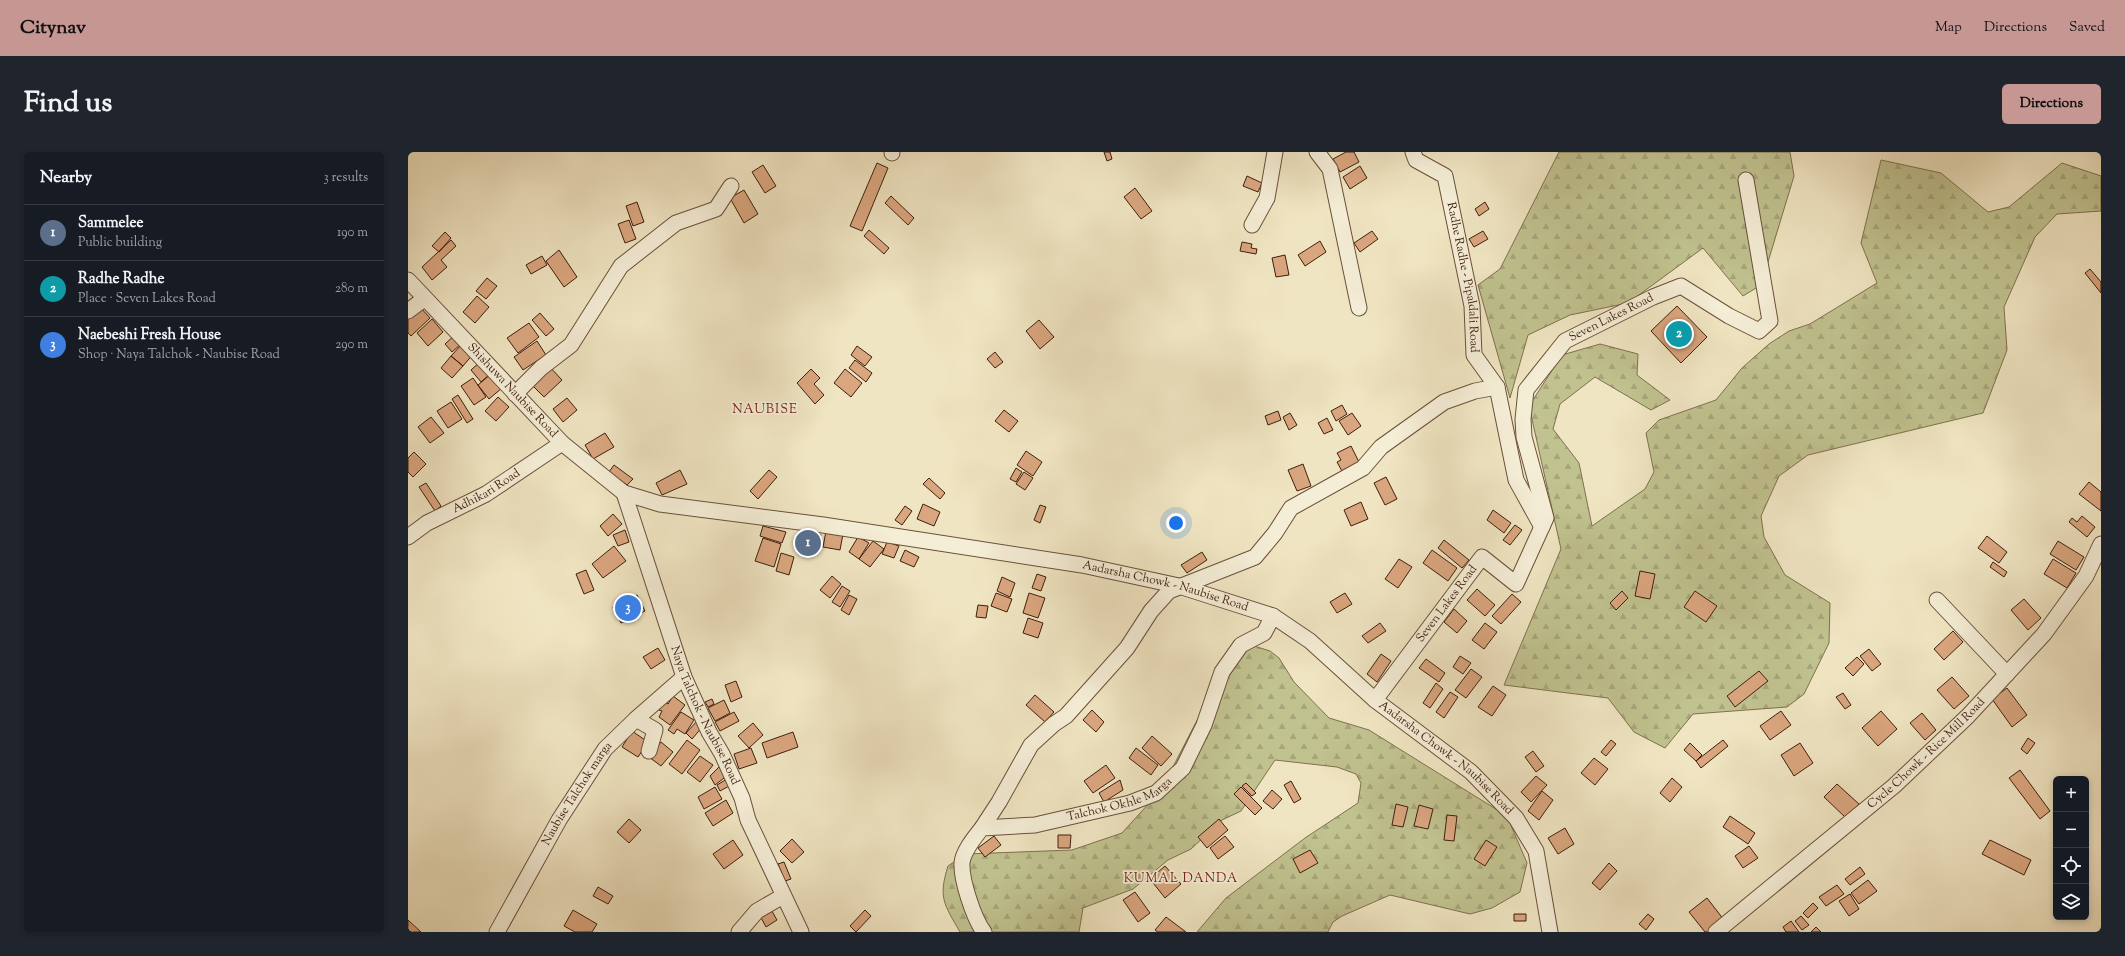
<!DOCTYPE html>
<html lang="en">
<head>
<meta charset="utf-8">
<style>
  body { margin:0; font-family:"Sorts Mill Goudy",serif; background:#20242c; color:#f1f3f6 }
  .controls { position:absolute; right:12px; bottom:12px; display:grid; overflow:hidden; border-radius:6px; box-shadow:0 2px 6px #0003 }
  .controls button { width:36px; height:36px; display:grid; place-items:center; padding:0; border:0; border-bottom:1px solid #363941; background:#171b24; color:#f1f3f6; font:20px sans-serif }
  .you { position:absolute; left:768px; top:371px; width:14px; height:14px; margin:-10px; border:3px solid #fff; border-radius:50%; background:#1a73e8; box-shadow:0 0 0 6px #1a73e833 }
  .badge { display:grid; place-items:center; width:26px; height:26px; border-radius:50%; background:#c59692; color:#fff; font-size:13px; font-weight:700 }
  .pin { position:absolute; translate:-50% -50%; border:2px solid #fff; box-shadow:0 1px 4px #0006 }
  .list { margin:0; padding:0; list-style:none }
  h2 { display:flex; justify-content:space-between; align-items:center; height:52px; margin:0; padding:0 16px; font-size:17px }
  h2 small { font-size:13px; font-weight:400; color:#9ea1a6 }
  .list li { display:grid; grid-template-columns:26px 1fr auto; gap:12px; align-items:center; box-sizing:border-box; height:56px; padding:0 16px; border-top:1px solid #363941 }
  .list b { display:block; font-size:15px; white-space:nowrap }
  .list p { margin:0; font-size:13px; white-space:nowrap; color:#9ea1a6 }
  .list em { font-size:13px; font-style:normal; color:#9ea1a6 }
  .icon { flex:none; width:22px; height:22px; fill:none; stroke:currentColor; stroke-width:2; stroke-linecap:round; stroke-linejoin:round }
  .map { position:relative; flex:none; width:1693px; height:780px; overflow:hidden; border-radius:6px }
  header { display:flex; align-items:center; gap:24px; box-sizing:border-box; height:56px; padding:0 20px; background:#c59692; color:#111 }
  header strong { font-size:19px }
  nav { display:flex; gap:22px; margin-inline-start:auto; font-size:14px }
  .intro { display:flex; align-items:center; justify-content:space-between; box-sizing:border-box; height:96px; padding:0 24px }
  h1 { margin:0; font-size:28px }
  .button { padding:10px 18px; border-radius:6px; background:#c59692; color:#111; font-size:14px; font-weight:700 }
  main { display:flex; gap:24px; padding:0 24px }
  aside { flex:1; background:#171b24; border-radius:6px; box-shadow:0 2px 6px #0003 }
  .map>svg:first-child { display:block }
</style>
</head>
<body>
<header>
<strong>Citynav</strong>
<nav><a>Map</a><a>Directions</a><a>Saved</a></nav>
</header>
<div class="intro"><h1>Find us</h1><a class="button">Directions</a></div>
<main>
<aside>
<h2>Nearby<small>3 results</small></h2>
<ul class="list">
<li><span class="badge" style="background:#5c6f8a">1</span><div><b>Sammelee</b><p>Public building</p></div><em>190 m</em></li>
<li><span class="badge" style="background:#0f9aa8">2</span><div><b>Radhe Radhe</b><p>Place · Seven Lakes Road</p></div><em>280 m</em></li>
<li><span class="badge" style="background:#3f7fe0">3</span><div><b>Naebeshi Fresh House</b><p>Shop · Naya Talchok - Naubise Road</p></div><em>290 m</em></li>
</ul>
</aside>
<div class="map">
<svg width="1693" height="780" viewBox="0 0 1693 780">
  <defs>
    <pattern id="forest-firs" width="22" height="20" patternUnits="userSpaceOnUse"><rect width="22" height="20" fill="#c0c28f"/><path d="M5 1l3.5 6h-7zM16 11l3.5 6h-7z" fill="#a6a67a"/></pattern>
  </defs>
  <rect width="100%" height="100%" fill="#f0e5c2"/>
  <filter id="stains"><feTurbulence type="fractalNoise" baseFrequency=".005" numOctaves="4"/><feColorMatrix values="0 0 0 0 .2 0 0 0 0 .09 0 0 0 0 .02 0 0 0 .5 -.17"/></filter>
  <radialGradient id="worn" r=".72"><stop offset=".6" stop-color="#630" stop-opacity="0"/><stop offset="1" stop-color="#630" stop-opacity=".3"/></radialGradient>
  <!-- forest -->
  <path fill="url(#forest-firs)" stroke="#80704e" d="M1151,0H1382L1386,24L1353,133L1335,144L1295,96L1220,151L1162,163L1120,183L1102,246L1070,133L1092,117Z
    M1473,8L1533,21L1580,60L1601,55L1654,11L1693,24V59L1649,62L1627,85L1596,155L1599,198L1575,261L1400,303L1371,324L1353,364L1356,385L1377,423L1422,451L1421,491L1396,542L1379,555L1285,562L1257,596L1226,580L1200,546L1096,533L1153,397L1121,254L1154,203L1192,192L1230,202L1229,223L1262,248L1243,258L1187,225L1152,252L1145,277L1171,311L1184,374L1237,337L1246,320L1238,281L1251,268L1308,248L1334,216L1361,192L1381,179L1402,172L1469,131L1453,91Z
    M843,493L862,499L871,506L886,530L921,566L961,578L1099,664L1119,711L1112,740L1084,756L1062,762L982,743L934,764L925,770L920,780H789L818,746L897,686L950,651L953,631L948,622L929,615L867,608L833,659L814,668L783,697L760,708L725,737L675,756L671,780H552C536,752 530,746 540,714L558,702L664,698L714,681L753,638L814,520Z"/>
  <!-- building -->
  <path fill="#daa67f" stroke="#3f1f0c" d="M696,0H702L704,7L699,9Z
    M938,0H946L951,10L932,20L925,7Z
    M469,11L480,16L454,79L442,74Z
    M355,13L368,34L357,41L344,20Z
    M952,14L959,26L942,37L935,25Z
    M839,24L854,31L850,40L835,34Z
    M727,36L744,59L733,67L716,45Z
    M336,38L350,62L336,71L322,46Z
    M483,44L506,66L500,73L477,51Z
    M229,50L236,70L225,74L218,54Z
    M1077,50L1081,57L1071,64L1067,57Z
    M221,68L228,87L217,91L210,72Z
    M461,78L481,96L476,102L456,84Z
    M964,79L970,87L952,100L946,91Z
    M1075,79L1080,87L1066,95L1061,87Z
    M37,80L43,86L31,100L24,94Z
    M43,88L48,94L33,108L39,115L24,128L14,115Z
    M912,89L918,100L897,114L890,103Z
    M834,90L844,92L843,96L849,97L848,102L832,99Z
    M151,98L169,125L156,135L138,109Z
    M877,103L881,123L868,125L864,106Z
    M134,104L139,113L123,122L118,113Z
    M1682,117L1693,130V141L1677,121Z
    M79,126L89,134L78,147L68,139Z
    M69,144L81,155L67,171L55,160Z
    M1269,154L1299,185L1273,211L1243,179Z
    M12,155L22,166L3,184L0,181V166Z
    M132,161L146,177L138,184L124,168Z
    M24,167L35,180L20,194L9,181Z
    M631,168L646,185L632,197L618,179Z
    M121,171L131,185L110,201L99,186Z
    M48,182L55,190L44,200L37,192Z
    M129,189L138,203L115,218L106,205Z
    M55,191L66,201L55,214L43,204Z
    M449,194L464,205L457,214L443,203Z
    M587,200L595,210L587,216L579,207Z
    M43,204L55,214L44,226L33,216Z
    M447,208L464,221L458,230L441,216Z
    M72,210L82,222L73,230L63,218Z
    M141,214L154,228L136,245L123,232Z
    M403,217L412,226L406,232L416,243L407,252L389,231Z
    M437,217L454,231L443,245L426,231Z
    M83,222L94,236L81,247L70,233Z
    M65,226L78,245L66,253L53,234Z
    M50,243L65,267L59,271L44,247Z
    M90,245L101,255L88,269L77,259Z
    M159,246L169,258L155,270L145,257Z
    M43,250L54,267L40,276L29,259Z
    M934,253L939,262L928,269L923,259Z
    M596,258L610,269L601,280L587,269Z
    M870,259L873,268L860,273L857,264Z
    M882,261L889,273L881,278L875,265Z
    M944,261L953,274L940,283L931,269Z
    M23,265L36,281L22,291L10,275Z
    M919,266L925,278L916,282L910,271Z
    M197,281L206,295L185,307L177,293Z
    M943,294L952,312L935,321L929,310L933,308L929,301Z
    M618,299L634,310L625,324L609,313Z
    M6,300L18,312L5,325L0,320V306Z
    M895,312L903,334L889,339L880,318Z
    M206,313L225,327L219,333L201,320Z
    M608,316L614,320L608,330L602,327Z
    M272,318L279,332L254,343L248,331Z
    M361,318L369,325L350,347L342,339Z
    M616,320L625,326L617,338L608,332Z
    M978,325L989,347L977,353L966,331Z
    M521,326L537,341L532,347L515,332Z
    M1681,330L1693,340V359L1671,342Z
    M18,331L33,354L27,359L11,335Z
    M953,350L960,367L943,374L936,358Z
    M515,352L532,360L526,374L509,367Z
    M632,353L638,355L632,371L626,368Z
    M497,354L504,359L494,373L487,368Z
    M1085,358L1103,371L1096,381L1079,368Z
    M205,362L214,372L200,384L192,374Z
    M1674,364L1687,375L1679,385L1661,370L1664,366L1669,370Z
    M1107,373L1114,378L1102,393L1095,388Z
    M355,374L378,380L374,391L352,384Z
    M394,377L413,383L407,400L389,393Z
    M217,378L221,390L210,394L205,383Z
    M418,379L435,382L432,398L415,395Z
    M1579,384L1599,400L1591,411L1570,396Z
    M450,385L461,391L451,407L441,400Z
    M355,386L373,392L366,415L347,409Z
    M1036,388L1061,408L1054,416L1030,396Z
    M465,389L476,397L462,415L451,407Z
    M1650,389L1676,405L1668,418L1642,402Z
    M479,390L491,394L486,406L474,402Z
    M206,394L218,409L195,426L184,412Z
    M497,398L511,405L506,415L492,409Z
    M1024,398L1049,416L1040,429L1015,411Z
    M794,400L799,408L779,421L773,413Z
    M373,401L386,405L381,423L368,419Z
    M991,407L1004,415L990,436L977,427Z
    M1645,407L1668,421L1659,436L1636,422Z
    M1585,410L1599,420L1596,425L1582,415Z
    M178,418L186,438L176,442L168,422Z
    M1232,419L1247,422L1242,447L1227,444Z
    M629,422L638,425L633,439L624,436Z
    M424,424L433,432L422,446L412,438Z
    M594,425L607,431L602,445L589,439Z
    M434,434L442,439L432,455L424,450Z
    M1069,437L1087,453L1077,464L1059,448Z
    M1214,439L1220,446L1208,458L1202,451Z
    M1287,439L1309,454L1298,470L1276,455Z
    M588,441L604,447L599,460L583,454Z
    M621,441L637,446L630,466L615,461Z
    M937,441L944,452L929,461L922,450Z
    M1104,442L1113,450L1093,472L1084,464Z
    M229,443L237,459L213,471L205,455Z
    M441,443L449,447L441,463L433,458Z
    M1616,447L1633,466L1620,478L1603,458Z
    M570,453L580,454L578,466L568,465Z
    M1046,457L1059,469L1049,481L1036,470Z
    M620,466L635,471L630,486L615,481Z
    M972,471L978,479L960,491L954,484Z
    M1077,471L1089,480L1076,497L1064,488Z
    M1545,479L1555,490L1536,508L1526,497Z
    M250,496L257,508L243,517L235,505Z
    M1461,497L1473,512L1464,519L1452,504Z
    M973,502L983,509L969,530L959,522Z
    M1052,504L1063,511L1055,522L1045,515Z
    M1449,505L1456,512L1445,524L1437,516Z
    M1018,507L1037,521L1031,530L1011,516Z
    M1063,517L1074,525L1058,546L1047,538Z
    M1351,519L1360,529L1327,555L1319,544Z
    M1544,525L1561,544L1546,557L1529,538Z
    M328,529L334,545L323,550L317,533Z
    M1028,531L1035,537L1022,556L1015,551Z
    M1085,534L1098,543L1084,564L1070,555Z
    M1599,536L1619,563L1604,575L1584,547Z
    M1042,540L1050,545L1036,566L1028,560Z
    M1435,541L1443,553L1437,557L1428,545Z
    M627,543L646,560L637,570L618,553Z
    M265,544L277,553L262,573L251,565L254,559L251,558L255,549L260,552Z
    M304,547L306,552L300,555L297,550Z
    M316,548L322,561L307,569L300,556Z
    M684,558L696,570L688,580L675,568Z
    M1373,559L1383,573L1362,588L1352,574Z
    M1473,559L1489,577L1470,594L1454,576Z
    M273,560L286,568L277,582L269,577L266,582L260,578Z
    M326,560L331,569L312,579L307,570Z
    M1514,561L1528,578L1517,588L1502,571Z
    M290,568L296,573L284,587L278,581Z
    M345,571L355,583L341,596L330,584Z
    M224,579L240,590L230,605L214,595Z
    M385,580L390,595L359,606L354,591Z
    M744,584L764,602L753,614L734,596Z
    M1620,586L1627,591L1619,602L1613,597Z
    M279,588L292,598L274,622L261,612Z
    M1203,588L1208,592L1198,604L1193,600Z
    M1315,588L1320,594L1293,616L1288,609Z
    M253,590L265,600L253,614L241,605Z
    M1282,591L1294,603L1288,609L1276,598Z
    M1392,591L1405,611L1386,624L1373,603Z
    M343,596L349,611L331,617L326,602Z
    M728,596L750,613L743,623L721,606Z
    M1125,599L1136,614L1128,620L1117,605Z
    M292,604L305,613L292,630L279,620Z
    M1186,606L1200,617L1187,633L1173,621Z
    M313,613L320,623L307,633L302,624Z
    M698,613L707,626L685,641L676,629Z
    M1612,618L1642,659L1632,667L1601,626Z
    M1128,624L1139,633L1123,650L1113,640Z
    M1264,626L1274,635L1262,650L1252,641Z
    M319,627L323,633L312,639L309,633Z
    M712,628L715,638L696,650L691,641Z
    M883,629L893,647L886,651L876,633Z
    M838,631L848,641L844,644L834,634Z
    M1429,632L1451,652L1438,666L1416,645Z
    M307,635L314,647L296,657L290,645Z
    M833,635L854,656L847,663L826,642Z
    M864,638L874,647L865,657L855,649Z
    M1134,639L1145,648L1131,668L1120,659Z
    M318,648L325,661L305,674L297,661Z
    M988,652L1000,655L995,675L984,673Z
    M1011,653L1025,657L1020,677L1006,674Z
    M1039,663L1049,664L1046,689L1036,688Z
    M1322,664L1347,681L1340,692L1315,675Z
    M221,667L233,678L221,691L209,680Z
    M811,667L820,678L799,696L790,685Z
    M1157,676L1166,692L1150,702L1140,686Z
    M650,683H663L662,696H650Z
    M586,684L593,693L577,705L570,696Z
    M817,684L826,695L810,707L802,696Z
    M384,687L396,700L384,711L372,699Z
    M325,688L335,703L316,717L305,702Z
    M1078,688L1089,695L1077,714L1066,707Z
    M1582,688L1623,708L1616,723L1574,702Z
    M1341,694L1350,706L1335,716L1327,704Z
    M902,698L910,711L892,721L885,707Z
    M376,710L383,727L377,729L370,712Z
    M1201,711L1209,719L1192,738L1184,731Z
    M757,714L773,732L757,746L742,727Z
    M1452,715L1457,722L1442,733L1437,727Z
    M1460,728L1469,739L1451,752L1443,741Z
    M1429,733L1436,742L1418,754L1411,745Z
    M190,735L205,744L200,752L185,744Z
    M727,740L742,761L730,770L715,748Z
    M1442,742L1451,757L1441,764L1431,749Z
    M1299,746L1316,768L1300,780H1297L1281,760Z
    M1405,751L1410,756L1400,766L1395,761Z
    M361,754L369,768L358,775L350,760Z
    M165,758L189,772L184,780H167L156,774Z
    M457,758L463,764L448,780L442,774Z
    M1106,762H1118V769H1106Z
    M1240,762L1246,767L1238,778L1231,772Z
    M1393,764L1401,773L1394,778L1387,769Z
    M758,765L778,780H750L747,778Z
    M0,768L13,780H0Z
    M1383,769L1391,780H1378L1375,775Z
    M1408,775L1413,780H1403Z"/>
  <g fill="none" stroke-linecap="round" stroke-linejoin="round">
    <defs>
      <g id="street">
        <path d="M909,0L922,17L951,156"/>
        <path id="s1" d="M1005,0L1008,8L1037,24L1064,154L1066,203L1089,235L1108,328L1134,375"/>
        <path d="M484,1V0"/>
        <path d="M844,73L859,46L867,0"/>
        <path id="s2" d="M0,128L154,291L216,341L252,352L415,373L674,413L771,434L865,464L902,489L967,548L1063,620L1108,666L1128,699L1142,780"/>
        <path d="M0,159L16,147"/>
        <path d="M107,242L133,216L163,193L213,114L268,71L308,57L323,34"/>
        <path id="s3" d="M216,341L276,525L301,580L314,602L334,646L340,668L393,780"/>
        <path id="s4" d="M0,385L19,371L78,342L154,291"/>
        <path d="M1529,448L1599,522"/>
        <path id="s5" d="M967,548L1074,405L1108,432L1138,366L1116,285L1115,267L1118,238L1157,189L1245,145L1273,134L1321,164L1351,179L1362,169L1338,28"/>
        <path d="M228,567L247,578L241,599"/>
        <path d="M574,676L591,650L623,593L646,572L658,564L719,496L743,459L761,439L847,405L867,381L883,356L955,316L973,295L1036,250L1067,239L1089,235"/>
        <path id="s6" d="M89,780L151,668L197,597L228,567L276,525"/>
        <path d="M331,780L349,759L375,744"/>
        <path id="s7" d="M576,780C566,767 553,728 554,711C555,699 567,685 574,676L627,673L722,651L748,641L775,616L796,573L814,520L833,493L856,481L865,464"/>
        <path id="s8" d="M1308,780L1486,634L1560,564L1636,482L1678,424L1693,392"/>
      </g>
    </defs>
    <!-- street casing -->
    <use href="#street" stroke="#6b503a" stroke-width="17"/>
    <!-- street -->
    <use href="#street" stroke="#f5eed7" stroke-width="15"/>
  </g>
  <g text-anchor="middle" dominant-baseline="central" stroke-width="3.5" stroke-linejoin="round" paint-order="stroke">
    <!-- street labels -->
    <g font-size="12" fill="#3f1f0c" stroke="#f5eed7">
      <text stroke="none"><textPath href="#s1" startOffset="145">Radhe Radhe - Pipaldali Road</textPath></text>
      <text stroke="none"><textPath href="#s5" startOffset="540">Seven Lakes Road</textPath></text>
      <text stroke="none"><textPath href="#s2" startOffset="152">Shishuwa Naubise Road</textPath></text>
      <text stroke="none"><textPath href="#s4" startOffset="91">Adhikari Road</textPath></text>
      <text stroke="none"><textPath href="#s2" startOffset="854">Aadarsha Chowk - Naubise Road</textPath></text>
      <text stroke="none"><textPath href="#s5" startOffset="120">Seven Lakes Road</textPath></text>
      <text stroke="none"><textPath href="#s3" startOffset="237">Naya Talchok - Naubise Road</textPath></text>
      <text stroke="none"><textPath href="#s8" startOffset="276">Cycle Chowk - Rice Mill Road</textPath></text>
      <text stroke="none"><textPath href="#s2" startOffset="1190">Aadarsha Chowk - Naubise Road</textPath></text>
      <text stroke="none"><textPath href="#s6" startOffset="160">Naubise Talchok marga</textPath></text>
      <text stroke="none"><textPath href="#s7" startOffset="256">Talchok Okhle Marga</textPath></text>
    </g>
    <!-- neighbourhood labels -->
    <g font-size="13" letter-spacing="1" fill="#7a1f14" stroke="#f5eed7">
      <text x="357" y="258">NAUBISE</text>
      <text x="773" y="727">KUMAL DANDA</text>
    </g>
  </g>
  <rect width="100%" height="100%" filter="url(#stains)"/>
  <rect width="100%" height="100%" fill="url(#worn)"/>
</svg>
<div class="controls">
<button>+</button>
<button>−</button>
<button><svg class="icon" aria-label="locate" viewBox="0 0 24 24"><circle cx="12" cy="12" r="6"/><path d="M12 2v4M12 18v4M2 12h4M18 12h4"/></svg></button>
<button><svg class="icon" aria-label="layers" viewBox="0 0 24 24"><path d="M12 4l9 5-9 5-9-5zM3 14l9 5 9-5"/></svg></button>
</div>
<div class="you"></div>
<div class="pin badge" style="left:400px;top:391px;background:#5c6f8a">1</div>
<div class="pin badge" style="left:1271px;top:182px;background:#0f9aa8">2</div>
<div class="pin badge" style="left:220px;top:456px;background:#3f7fe0">3</div>
</div>
</main>
</body>
</html>
